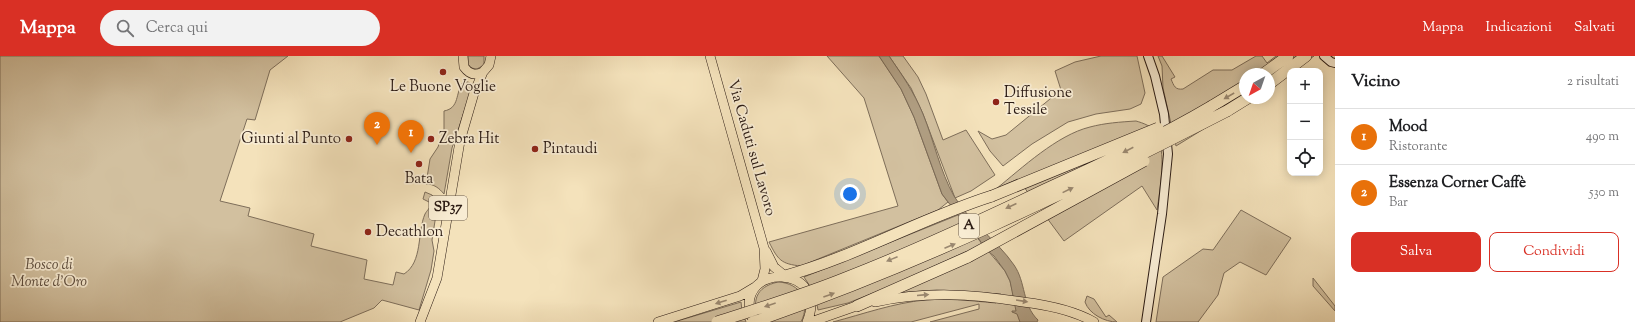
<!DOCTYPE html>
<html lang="it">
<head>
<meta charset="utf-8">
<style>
  body { margin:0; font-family:"Sorts Mill Goudy",serif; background:#f2f2f2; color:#202124 }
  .controls { position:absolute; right:12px; top:12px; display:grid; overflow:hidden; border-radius:8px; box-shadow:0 2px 10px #0003 }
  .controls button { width:36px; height:36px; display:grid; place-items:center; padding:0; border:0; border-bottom:1px solid #e0e0e0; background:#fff; color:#202124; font:20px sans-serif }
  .compass { position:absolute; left:1239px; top:12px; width:36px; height:36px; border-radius:50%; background:#fff; box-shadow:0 2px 10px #0003; rotate:220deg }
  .you { position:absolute; left:850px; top:138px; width:14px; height:14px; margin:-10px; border:3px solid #fff; border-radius:50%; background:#1a73e8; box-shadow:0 0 0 6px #1a73e833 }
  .badge { display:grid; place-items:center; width:26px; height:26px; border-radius:50%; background:#d93025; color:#fff; font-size:13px; font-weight:700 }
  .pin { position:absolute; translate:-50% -33px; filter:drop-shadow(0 1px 2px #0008) }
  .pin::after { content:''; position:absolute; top:21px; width:14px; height:12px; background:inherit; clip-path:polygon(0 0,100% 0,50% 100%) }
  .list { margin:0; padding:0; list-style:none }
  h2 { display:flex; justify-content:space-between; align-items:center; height:52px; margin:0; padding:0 16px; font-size:17px }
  h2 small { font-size:13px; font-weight:400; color:#757577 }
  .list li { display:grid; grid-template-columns:26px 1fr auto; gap:12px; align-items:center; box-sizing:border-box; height:56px; padding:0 16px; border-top:1px solid #e0e0e0 }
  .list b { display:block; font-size:15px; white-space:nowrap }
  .list p { margin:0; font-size:13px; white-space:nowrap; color:#757577 }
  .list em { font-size:13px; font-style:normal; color:#757577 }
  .actions { display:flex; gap:8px; padding:12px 16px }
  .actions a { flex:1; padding:9px 0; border:1px solid #d93025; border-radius:8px; text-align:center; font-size:14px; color:#d93025 }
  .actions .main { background:#d93025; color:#fff }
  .icon { flex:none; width:22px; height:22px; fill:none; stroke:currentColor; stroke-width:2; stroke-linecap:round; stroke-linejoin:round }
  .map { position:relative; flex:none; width:1335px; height:266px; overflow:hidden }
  header { display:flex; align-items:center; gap:24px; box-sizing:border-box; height:56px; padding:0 20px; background:#d93025; color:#fff }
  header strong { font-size:19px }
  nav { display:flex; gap:22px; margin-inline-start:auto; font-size:14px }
  .search { width:280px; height:36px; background:#f2f2f2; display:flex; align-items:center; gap:10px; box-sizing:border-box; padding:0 14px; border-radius:22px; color:#757577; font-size:15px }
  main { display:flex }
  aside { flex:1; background:#fff }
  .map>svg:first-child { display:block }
</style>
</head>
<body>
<header>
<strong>Mappa</strong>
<div class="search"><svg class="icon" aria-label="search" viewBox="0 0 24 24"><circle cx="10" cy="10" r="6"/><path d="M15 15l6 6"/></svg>Cerca qui</div>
<nav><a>Mappa</a><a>Indicazioni</a><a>Salvati</a></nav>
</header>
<main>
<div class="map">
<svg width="1335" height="266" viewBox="0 0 1335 266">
  <rect width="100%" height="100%" fill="#f4e2bb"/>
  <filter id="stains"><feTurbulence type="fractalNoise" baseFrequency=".005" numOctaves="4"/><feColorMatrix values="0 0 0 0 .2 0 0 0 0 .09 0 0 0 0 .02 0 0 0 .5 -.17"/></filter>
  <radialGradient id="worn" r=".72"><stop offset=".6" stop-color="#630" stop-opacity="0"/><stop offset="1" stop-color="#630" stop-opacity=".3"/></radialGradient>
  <!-- green -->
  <path fill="#d2c09f" stroke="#7e6e5a" d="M0,0H288L270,14L255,64L247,63L220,145L250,152L248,160L314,178L311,190L367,204L364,223L393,229L396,216L404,218C423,206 417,176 425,158C427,154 430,153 431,147L423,143L425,136L432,139L438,146L432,184L434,195L431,214L419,254L382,244L374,252L340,266H0Z
    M468,0H484V9L477,13L471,12L468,8Z
    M827,0H879L901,33L914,61L942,138L948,146L938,154L801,210C781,208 778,204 769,186L898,150L864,42Z
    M889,0H903L918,21L926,38L943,84L966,74L995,119L971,135L955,142L923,58L911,32Z
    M1101,0H1137L1145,37L1141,48L1130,53L1096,58L1068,66L1032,88L1003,110L990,95L978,75L992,83L1006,79L1061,34L1055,15L1075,6Z
    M1158,0H1162L1175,21L1171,23C1174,30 1175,34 1183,33L1213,14H1232L1256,0H1262L1267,7L1276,0H1314L1269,32V18H1245V42H1254L1176,90L1163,32L1162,10Z
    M463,26H468L470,27L472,32L452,92L444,138C439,132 434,128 426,128L430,103L438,91L444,73V55C460,52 455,37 463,26Z
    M1136,65C1143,67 1152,70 1156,77C1167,94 1160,134 1157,154L1142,130L1064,185L1018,123L996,133C1022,112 1057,79 1090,71C1105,67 1120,66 1136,65Z
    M1241,154L1291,182L1266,219L1240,206L1224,217L1218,239L1198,266H1156L1163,221L1203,193L1213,194Z
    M958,159L1005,215L1010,225L1020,266H930L979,253V248L911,266H833C863,258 894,247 925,244C949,242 973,245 996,247L1001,242V238L936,234L897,237L968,201L965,196L891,230L848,247L818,254L815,238L804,221Z
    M1313,222L1335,250V255L1313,230Z
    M778,226C801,227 811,246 801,266H760C751,246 755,231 778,226Z
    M1087,240L1094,243L1106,261L1109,259L1117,266C1105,266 1089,258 1085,246Z
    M741,246L742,255L746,266H674Z"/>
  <!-- water -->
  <path fill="#b09e82" stroke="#7b6a56" d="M879,0H889C902,19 914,36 923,58C934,85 940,115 954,140C970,167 997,184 1014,209C1026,226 1022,249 1038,264L1037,266H1020L1017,258L1012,256V255H1016L1010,225L1005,215L994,200L985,193L979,183L958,159L942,138L914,61L901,33Z"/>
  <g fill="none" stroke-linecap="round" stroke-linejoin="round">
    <defs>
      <path id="secondary" d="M1324,0L1331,6L1335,7
        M1146,266L1162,158L1168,98L1164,58L1155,20L1148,0"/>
      <path id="primary" d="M463,0L464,11C469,18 475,20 483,16
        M710,0L764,192L765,213L762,225
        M766,195L774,211L785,220
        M875,246C927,235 972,238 1023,246C1047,249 1073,254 1094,266
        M751,260C735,206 831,208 807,266
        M420,266L437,222L460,85L474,37L483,16L489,9L491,0
        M658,266L740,240L755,231
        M811,266L862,248"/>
      <path id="highway" d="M1263,18L1288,0
        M1269,28L1306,0
        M1212,50L1245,30
        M1227,55L1248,42
        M785,220C857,200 922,162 992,140
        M857,250L968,201"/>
    </defs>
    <!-- secondary casing -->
    <use href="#secondary" stroke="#2b1b14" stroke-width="10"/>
    <!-- primary casing -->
    <use href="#primary" stroke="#2b1b14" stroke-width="10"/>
    <!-- highway casing -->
    <use href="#highway" stroke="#2b1b14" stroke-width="12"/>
    <!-- secondary -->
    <use href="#secondary" stroke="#f8ecd3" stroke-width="8"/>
    <!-- primary -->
    <use href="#primary" stroke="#f4e2bb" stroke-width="9"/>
    <!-- highway -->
    <use href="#highway" stroke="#f4e2bb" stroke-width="11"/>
    <defs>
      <path id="highway-bridge" d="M992,140L1158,72
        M968,201L1144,105
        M717,266C760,252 803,239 845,222C913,196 979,165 1044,134C1101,108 1158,82 1212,50
        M753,266C917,210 1073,134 1227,55"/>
    </defs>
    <!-- highway-bridge casing -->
    <use href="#highway-bridge" stroke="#2b1b14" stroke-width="12" stroke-linecap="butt"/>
    <!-- highway-bridge -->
    <use href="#highway-bridge" stroke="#f4e2bb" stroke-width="11"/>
  </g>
  <!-- one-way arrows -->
  <defs><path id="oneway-solid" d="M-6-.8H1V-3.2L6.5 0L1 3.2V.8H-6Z"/></defs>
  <g fill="#9a8870">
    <use href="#oneway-solid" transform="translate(1229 40) rotate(150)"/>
    <use href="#oneway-solid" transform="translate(1128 94) rotate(153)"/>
    <use href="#oneway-solid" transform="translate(1068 134) rotate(-26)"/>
    <use href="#oneway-solid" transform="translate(1011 150) rotate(155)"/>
    <use href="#oneway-solid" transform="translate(950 190) rotate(-23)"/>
    <use href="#oneway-solid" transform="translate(892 203) rotate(158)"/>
    <use href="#oneway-solid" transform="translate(829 239) rotate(-20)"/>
    <use href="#oneway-solid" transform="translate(923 239) rotate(-5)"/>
    <use href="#oneway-solid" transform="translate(1022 245) rotate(9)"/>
    <use href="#oneway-solid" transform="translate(721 246) rotate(162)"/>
    <use href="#oneway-solid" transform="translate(770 249) rotate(161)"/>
  </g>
  <!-- markers -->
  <g fill="#8f2418" stroke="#f8ecd3" stroke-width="1.5">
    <circle cx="443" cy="16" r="4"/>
    <circle cx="996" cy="46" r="4"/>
    <circle cx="349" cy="83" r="4"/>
    <circle cx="431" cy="83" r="4"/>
    <circle cx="535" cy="93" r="4"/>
    <circle cx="419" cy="108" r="4"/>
    <circle cx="368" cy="176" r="4"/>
  </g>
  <g text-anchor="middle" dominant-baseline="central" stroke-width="3.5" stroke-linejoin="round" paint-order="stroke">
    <!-- shield labels -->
    <g fill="#f8ecd3" stroke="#685a4d" stroke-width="1">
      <rect x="429" y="140" width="38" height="24" rx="3"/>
      <rect x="959" y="158" width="20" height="24" rx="3"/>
    </g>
    <g font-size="14" font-weight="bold" fill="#2b1b14">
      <text x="448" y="152">SP37</text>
      <text x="969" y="170">A</text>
    </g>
    <!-- poi labels -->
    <g font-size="15" fill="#2b1b14" stroke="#f8ecd3" text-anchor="start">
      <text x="443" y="31" text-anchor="middle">Le Buone Voglie</text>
      <text x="1004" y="37">Diffusione<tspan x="1004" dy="17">Tessile</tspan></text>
      <text x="341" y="83" text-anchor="end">Giunti al Punto</text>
      <text x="439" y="83">Zebra Hit</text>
      <text x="543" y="93">Pintaudi</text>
      <text x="419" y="123" text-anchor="middle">Bata</text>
      <text x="376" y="176">Decathlon</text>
    </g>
    <!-- street labels -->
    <g font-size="15" fill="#2b1b14" stroke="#f8ecd3">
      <text transform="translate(751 92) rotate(74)">Via Caduti sul Lavoro</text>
    </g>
    <!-- park labels -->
    <g font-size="15" font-style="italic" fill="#5d4d3e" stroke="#f8ecd3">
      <text x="49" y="209">Bosco di<tspan x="49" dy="17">Monte d'Oro</tspan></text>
    </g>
  </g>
  <rect width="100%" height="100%" filter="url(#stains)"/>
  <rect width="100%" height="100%" fill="url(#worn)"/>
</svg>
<div class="controls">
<button>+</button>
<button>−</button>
<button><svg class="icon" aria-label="locate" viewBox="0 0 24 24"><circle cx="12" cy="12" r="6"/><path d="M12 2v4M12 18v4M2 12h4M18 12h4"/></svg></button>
</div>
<svg class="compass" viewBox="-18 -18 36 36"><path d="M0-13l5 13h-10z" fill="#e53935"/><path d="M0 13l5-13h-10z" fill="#757577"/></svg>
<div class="you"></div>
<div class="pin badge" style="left:411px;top:97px;background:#e8710a">1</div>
<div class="pin badge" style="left:377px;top:89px;background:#e8710a">2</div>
</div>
<aside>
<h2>Vicino<small>2 risultati</small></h2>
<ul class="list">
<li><span class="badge" style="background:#e8710a">1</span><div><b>Mood</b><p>Ristorante</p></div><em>490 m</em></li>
<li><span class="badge" style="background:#e8710a">2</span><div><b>Essenza Corner Caffè</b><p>Bar</p></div><em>530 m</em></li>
</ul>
<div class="actions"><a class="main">Salva</a><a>Condividi</a></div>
</aside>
</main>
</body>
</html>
